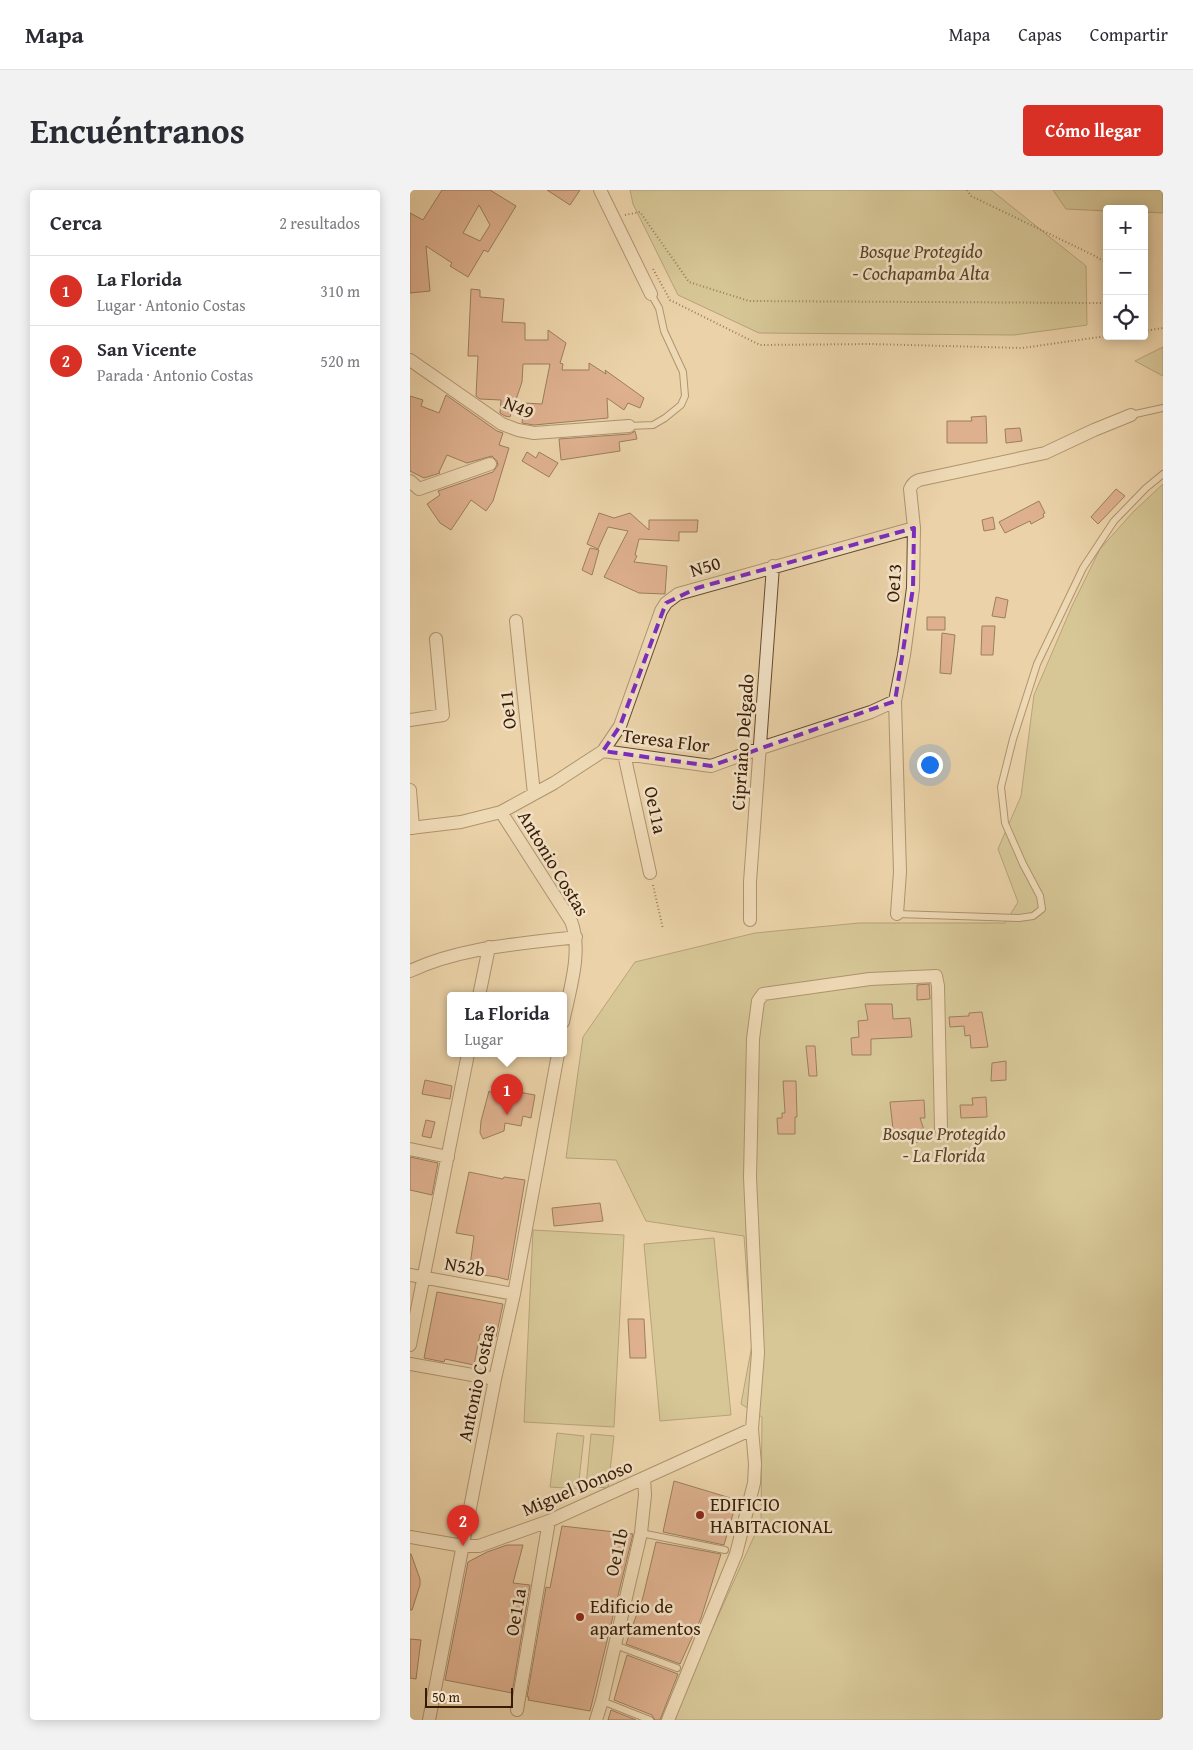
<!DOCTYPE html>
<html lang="es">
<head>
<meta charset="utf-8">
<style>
  body { margin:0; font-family:"Gentium Book Plus",serif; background:#f2f2f3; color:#2b2b33 }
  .controls { position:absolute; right:15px; top:15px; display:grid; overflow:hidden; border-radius:5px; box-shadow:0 2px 12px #0003 }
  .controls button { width:45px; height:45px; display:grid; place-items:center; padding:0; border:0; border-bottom:1px solid #e1e1e2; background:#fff; color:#2b2b33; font:25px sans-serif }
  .scale { position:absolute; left:15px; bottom:12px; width:88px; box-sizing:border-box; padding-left:5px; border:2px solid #381b06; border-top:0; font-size:14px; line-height:18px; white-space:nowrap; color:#381b06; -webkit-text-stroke:4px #f2e2c6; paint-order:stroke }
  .you { position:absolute; left:519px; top:574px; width:18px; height:18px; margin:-12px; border:4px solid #fff; border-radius:50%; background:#1a73e8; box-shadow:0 0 0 8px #1a73e833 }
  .badge { display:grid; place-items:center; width:32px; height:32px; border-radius:50%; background:#d93025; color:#fff; font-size:16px; font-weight:700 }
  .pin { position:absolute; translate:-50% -41px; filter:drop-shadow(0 1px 2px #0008) }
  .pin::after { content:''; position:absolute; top:26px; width:18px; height:15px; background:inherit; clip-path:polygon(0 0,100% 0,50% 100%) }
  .popup { position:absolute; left:37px; top:802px; width:120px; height:65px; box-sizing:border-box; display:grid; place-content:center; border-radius:5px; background:#fff; filter:drop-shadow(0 1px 4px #0005); font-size:16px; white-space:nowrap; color:#7c7c81 }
  .popup b { font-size:19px; color:#2b2b33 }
  .popup::after { content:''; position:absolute; left:50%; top:100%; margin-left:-10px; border:10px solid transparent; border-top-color:#fff }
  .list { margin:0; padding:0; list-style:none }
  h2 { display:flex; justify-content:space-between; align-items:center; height:65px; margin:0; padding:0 20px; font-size:21px }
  h2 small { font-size:16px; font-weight:400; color:#7c7c81 }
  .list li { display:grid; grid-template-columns:32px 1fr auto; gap:15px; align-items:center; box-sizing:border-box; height:70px; padding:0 20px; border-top:1px solid #e1e1e2 }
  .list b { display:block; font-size:19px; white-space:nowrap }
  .list p { margin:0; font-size:16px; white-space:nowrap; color:#7c7c81 }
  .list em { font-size:16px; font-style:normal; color:#7c7c81 }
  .icon { flex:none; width:28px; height:28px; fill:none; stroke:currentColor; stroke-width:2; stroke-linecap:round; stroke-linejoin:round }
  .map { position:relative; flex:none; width:753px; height:1530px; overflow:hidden; border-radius:5px }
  header { display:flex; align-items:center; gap:30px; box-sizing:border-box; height:70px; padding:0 25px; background:#fff; border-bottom:1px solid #e1e1e2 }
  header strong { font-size:24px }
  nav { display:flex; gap:28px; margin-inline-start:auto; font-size:18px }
  .intro { display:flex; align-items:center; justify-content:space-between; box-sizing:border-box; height:120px; padding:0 30px }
  h1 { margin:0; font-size:35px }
  .button { padding:12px 22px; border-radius:5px; background:#d93025; color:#fff; font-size:18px; font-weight:700 }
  main { display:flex; gap:30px; padding:0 30px }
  aside { flex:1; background:#fff; border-radius:5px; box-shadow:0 2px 12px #0003 }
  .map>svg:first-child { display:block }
</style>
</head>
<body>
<header>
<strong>Mapa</strong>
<nav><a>Mapa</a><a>Capas</a><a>Compartir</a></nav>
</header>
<div class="intro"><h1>Encuéntranos</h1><a class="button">Cómo llegar</a></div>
<main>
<aside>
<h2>Cerca<small>2 resultados</small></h2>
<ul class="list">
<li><span class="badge">1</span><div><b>La Florida</b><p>Lugar · Antonio Costas</p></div><em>310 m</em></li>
<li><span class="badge">2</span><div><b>San Vicente</b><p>Parada · Antonio Costas</p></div><em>520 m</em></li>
</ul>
</aside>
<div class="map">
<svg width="753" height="1530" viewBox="0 0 753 1530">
  <rect width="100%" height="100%" fill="#ebd2a8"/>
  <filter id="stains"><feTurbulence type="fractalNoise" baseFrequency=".004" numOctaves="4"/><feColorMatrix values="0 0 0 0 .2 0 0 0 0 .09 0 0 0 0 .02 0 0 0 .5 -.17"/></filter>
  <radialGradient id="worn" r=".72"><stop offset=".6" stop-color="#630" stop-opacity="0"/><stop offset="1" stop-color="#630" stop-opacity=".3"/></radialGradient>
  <!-- green -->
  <path fill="#beba83" stroke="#7b6a44" d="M220,0H581L676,76L677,135L604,145L349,143L268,105L223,14Z
    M643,0H753V23L734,22V19H697V21L656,19Z
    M753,157V186L725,171Z
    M753,294V1530H261L351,1331L352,1227L331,1214L342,1155L334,1046L236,1031L206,970L156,968L173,847L225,772L345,743L449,733H595L608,712L588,659L611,606L624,505L662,416L690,359L723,322Z
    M123,1040L214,1045L204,1237L114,1232Z
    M304,1048L321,1225L250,1231L234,1054Z
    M147,1243L174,1246L168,1299L140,1297Z
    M181,1244L204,1246L198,1298L176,1296Z"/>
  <!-- building -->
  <path fill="#cf8770" stroke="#381b06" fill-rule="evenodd" d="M32,0H80L106,16L78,62L74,60L58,87L40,76L42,73L16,56L20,101L0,103V23L13,30ZM69,15L80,35L70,51L53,43Z
    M137,0H170L160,15Z
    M61,99L70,100V107L94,109L92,132L115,133V150H138V140L156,153L150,173L153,174L152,180H179V173L196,184L195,180L234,208L230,218L218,213L214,220L197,208L198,228L124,235L112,233L114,213L132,214L140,174H113L112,192L100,227L95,226L90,223L91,210L70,209L66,206L68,166H58Z
    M36,205L87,241L93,243L89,255L99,258L83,311L76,321L61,310L41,340L30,333L17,314L30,305L28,301L83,282L88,275L87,271L82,266L57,273L37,265L29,282L30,283L14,288L0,281V206L13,210L11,216L29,223Z
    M576,226L577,253H537V231H562L561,227Z
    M610,238L612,251L596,253L595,239Z
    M225,241L227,249L209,252L210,261L151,270L149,249L220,244Z
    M117,262L126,268L129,262L148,273L139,287L112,271Z
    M706,299L715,306L688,334L681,327Z
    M629,311L635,323L633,324L634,327L621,334L620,331L595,343L589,332Z
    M189,323L204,328L220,323L239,340V330H288L287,342H269V351L229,349L225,365L227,366L224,372L257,376L255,404L229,403L194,387L218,341L198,337L188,359L177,354Z
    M583,327L585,339L574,341L572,330Z
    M180,358L189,360L182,385L172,380Z
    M586,407L598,410L595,428L582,426Z
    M517,427H535V440H517Z
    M572,436H585L583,465H571Z
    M532,443L545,445L541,484L530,483Z
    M519,794L520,809L507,810V795Z
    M455,814H482L483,829L500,828L502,847L461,849V865H442L441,848L449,847L448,831L458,830Z
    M572,822L578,857L561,858L560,845L555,846L554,836L540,837L539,827L559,826V823Z
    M396,856H405L407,886H399Z
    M596,871V890L581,891L582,873Z
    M15,890L42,896L40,909L12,904Z
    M373,891H386L387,927H385V944H368L367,928H372V923H375Z
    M79,901L101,917L103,901L125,905L121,928L113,926L111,936L95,933L94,941L73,949L70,943L71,931Z
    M576,907L577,927L551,928L550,915H563L562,908Z
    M514,910L515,928H510L517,949L504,953L502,947L484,948L480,912Z
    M16,930L25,932L21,948L12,946Z
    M0,967L28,973L22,1005L0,1000Z
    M59,982L93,989L94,987L115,990L98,1090L87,1087L59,1083L64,1046L46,1043Z
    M190,1013L193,1031L144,1036L142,1018Z
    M27,1102L93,1114L86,1147L70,1144L64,1175L35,1169L34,1172L14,1168Z
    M218,1129H234L236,1168H220Z
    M264,1291L327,1310L314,1355L253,1342Z
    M152,1336L223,1344L180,1521L118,1510L119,1507H117L136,1397L140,1398Z
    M246,1352L311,1364L291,1428L270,1474L216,1454L233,1407Z
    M97,1355H113L103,1393L120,1395L102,1503L35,1490L58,1372L77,1362Z
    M0,1364H1L10,1389V1395L2,1420H0Z
    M0,1449L11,1450L6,1489L0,1488Z
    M217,1465L268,1484L250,1530H245L242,1525L204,1510Z
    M201,1520L226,1530H198Z"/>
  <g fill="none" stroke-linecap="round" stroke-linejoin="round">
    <defs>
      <path id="lane" d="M721,225L753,218
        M219,236L243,235L255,228L271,215L275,206L273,182L254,141L249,118L241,104
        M487,724L609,728L623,726L632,719L630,706L613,674L595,633L591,597L603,549L627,474L673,378L704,331L736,298L753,284
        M231,1343L315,1360
        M205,1455L267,1478
        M192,1511L240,1530"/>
      <path id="street" d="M190,0L241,104
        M0,170L92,234L108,240L124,243L219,236
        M0,291L9,299L80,274
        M106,431L124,604
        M0,530L33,525L26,449
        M193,561L301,576L351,558L461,522L485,511
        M214,564L240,683
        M0,600L3,638
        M91,622L161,731C173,761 159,802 153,832
        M0,638L51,632L91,622L144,593L193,561L210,536L251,421L256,413L268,404L504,338
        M487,724L490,682L485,511L494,465L503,398L504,338L500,299C502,294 504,292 509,290L635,263L684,240L721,225
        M340,730V692L363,376
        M0,781C51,757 110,754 166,747
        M69,806L79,757
        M0,959L38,967
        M0,1085L104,1104
        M0,1155L58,864
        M0,1174L85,1189
        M0,1347L53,1356H69L139,1331L342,1239
        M107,1520L139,1331
        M19,1530L85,1189L104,1104L148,864
        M186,1530L192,1511L231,1343L235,1305L234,1288
        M258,1530L326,1364L344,1293L345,1274L342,1239L348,1163L340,987L343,849L348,811L353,804L460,789L526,786L528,796L531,939"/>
    </defs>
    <!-- lane casing -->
    <use href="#lane" stroke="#65492e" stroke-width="8"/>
    <!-- street casing -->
    <use href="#street" stroke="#65492e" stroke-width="14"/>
    <!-- path -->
    <path stroke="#381b06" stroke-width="2" stroke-dasharray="1 2.5" stroke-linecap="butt" d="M557,0L561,6L685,66L697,73
      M215,25L230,22L279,92L339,111L690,113L697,112
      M243,79L260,110L350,155L461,154L612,158L697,146
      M734,141L753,138
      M243,695L253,739"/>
    <!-- lane -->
    <use href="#lane" stroke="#f2e2c6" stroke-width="6"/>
    <!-- street -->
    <use href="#street" stroke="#f2e2c6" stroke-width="12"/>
  </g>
  <!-- marked area -->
  <path d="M0 0H753V1530H0ZM504,338L503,398L485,511L301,576L193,561L210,536L256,413L287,398Z" fill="#ebd2a8" fill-opacity=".55" fill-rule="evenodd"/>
  <path fill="none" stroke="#7b2cbf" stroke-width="4" stroke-dasharray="10 6" stroke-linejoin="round" d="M504,338L503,398L485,511L301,576L193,561L210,536L256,413L287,398Z"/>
  <!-- markers -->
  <g fill="#8f2418" stroke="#f2e2c6" stroke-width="2">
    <circle cx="290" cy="1325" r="5"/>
    <circle cx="170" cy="1427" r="5"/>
  </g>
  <g text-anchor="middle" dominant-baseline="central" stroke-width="5" stroke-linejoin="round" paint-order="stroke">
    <!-- park labels -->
    <g font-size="19" font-style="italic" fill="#5a4325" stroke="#f2e2c6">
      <text x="511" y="61">Bosque Protegido<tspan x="511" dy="22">- Cochapamba Alta</tspan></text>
      <text x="534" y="943">Bosque Protegido<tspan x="534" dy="22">- La Florida</tspan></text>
    </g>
    <!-- street labels -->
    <g font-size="19" fill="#381b06" stroke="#f2e2c6">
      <text transform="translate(109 217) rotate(23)">N49</text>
      <text transform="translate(295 376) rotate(-17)">N50</text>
      <text transform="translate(483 393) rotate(-86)">Oe13</text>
      <text transform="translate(97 520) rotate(-96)">Oe11</text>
      <text transform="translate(256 550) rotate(7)">Teresa Flor</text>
      <text transform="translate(332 552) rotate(-86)">Cipriano Delgado</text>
      <text transform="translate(246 620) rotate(78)">Oe11a</text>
      <text transform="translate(144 673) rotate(59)">Antonio Costas</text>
      <text transform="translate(55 1076) rotate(10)">N52b</text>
      <text transform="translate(66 1193) rotate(-78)">Antonio Costas</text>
      <text transform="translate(167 1297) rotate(-23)">Miguel Donoso</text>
      <text transform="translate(206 1362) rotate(-77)">Oe11b</text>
      <text transform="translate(105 1422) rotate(-80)">Oe11a</text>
    </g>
    <!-- poi labels -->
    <g font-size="19" fill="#381b06" stroke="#f2e2c6" text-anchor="start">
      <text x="300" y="1314">EDIFICIO<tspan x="300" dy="22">HABITACIONAL</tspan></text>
      <text x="180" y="1416">Edificio de<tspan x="180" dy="22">apartamentos</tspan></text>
    </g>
  </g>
  <rect width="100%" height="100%" filter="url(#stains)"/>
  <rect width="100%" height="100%" fill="url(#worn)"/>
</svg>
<div class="controls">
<button>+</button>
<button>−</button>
<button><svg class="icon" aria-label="locate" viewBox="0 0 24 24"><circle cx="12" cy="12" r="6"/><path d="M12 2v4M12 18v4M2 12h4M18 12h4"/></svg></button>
</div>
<div class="scale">50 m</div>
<div class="you"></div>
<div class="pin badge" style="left:97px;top:925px">1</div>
<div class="popup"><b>La Florida</b>Lugar</div>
<div class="pin badge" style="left:53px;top:1356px">2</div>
</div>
</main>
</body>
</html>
